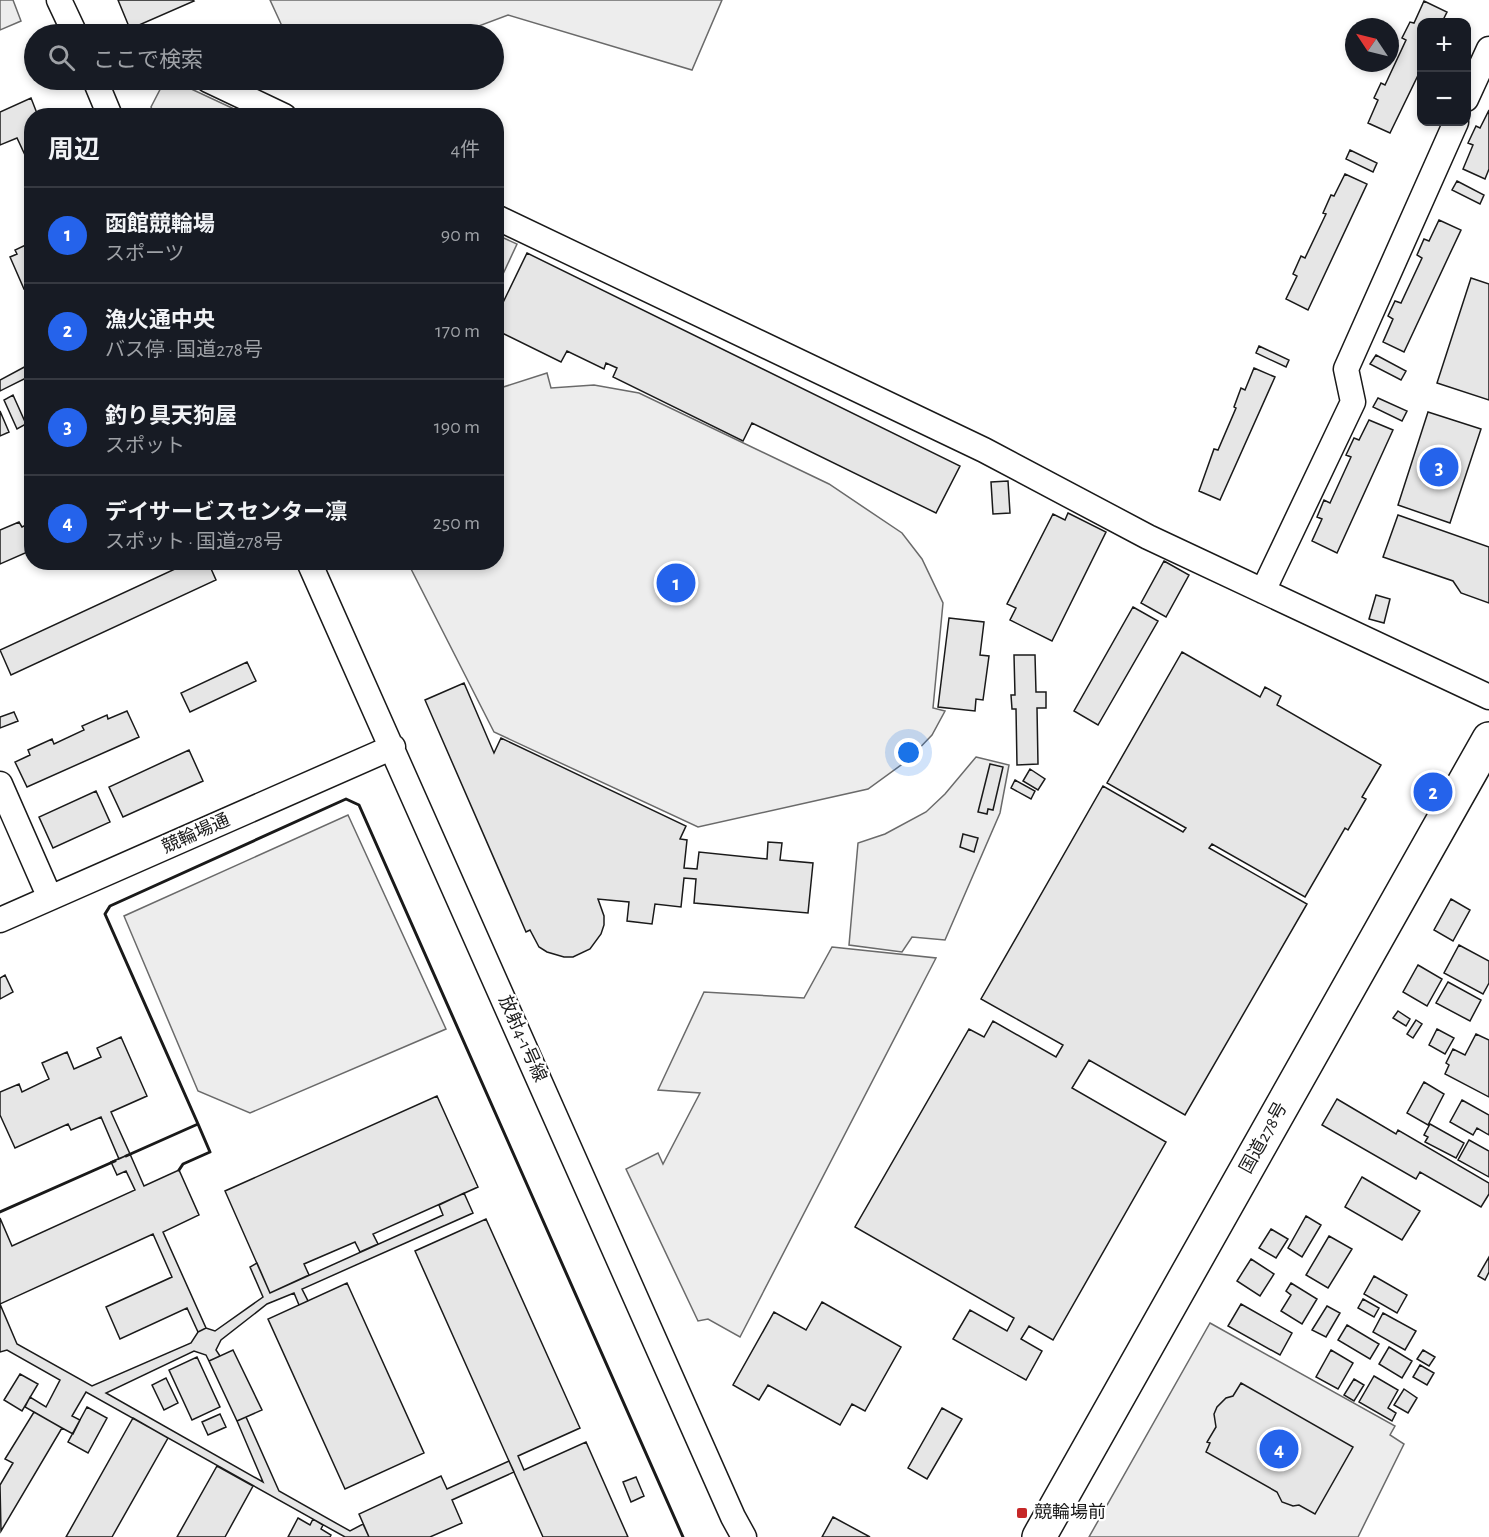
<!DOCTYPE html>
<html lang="ja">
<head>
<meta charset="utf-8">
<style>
  body { margin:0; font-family:"Alegreya Sans","Noto Sans JP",sans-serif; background:#20242c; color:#f1f3f6 }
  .controls { position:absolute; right:18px; top:18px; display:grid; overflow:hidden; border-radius:12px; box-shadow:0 3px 9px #0003 }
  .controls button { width:54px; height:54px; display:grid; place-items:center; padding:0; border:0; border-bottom:2px solid #363941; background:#171b24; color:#f1f3f6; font:30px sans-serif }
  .compass { position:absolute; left:1345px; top:18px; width:54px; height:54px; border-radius:50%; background:#171b24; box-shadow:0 3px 9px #0003; rotate:305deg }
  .you { position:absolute; left:909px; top:753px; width:21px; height:21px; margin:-15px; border:4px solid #fff; border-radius:50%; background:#1a73e8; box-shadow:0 0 0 9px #1a73e833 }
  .badge { display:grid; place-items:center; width:39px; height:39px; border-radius:50%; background:#2563eb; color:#fff; font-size:20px; font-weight:700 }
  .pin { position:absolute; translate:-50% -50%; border:3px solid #fff; box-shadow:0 2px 6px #0006 }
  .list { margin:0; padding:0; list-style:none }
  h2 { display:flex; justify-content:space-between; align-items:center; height:78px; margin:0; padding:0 24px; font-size:26px }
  h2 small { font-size:20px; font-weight:400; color:#9ea1a6 }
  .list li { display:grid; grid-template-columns:39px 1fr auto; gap:18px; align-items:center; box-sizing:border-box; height:96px; padding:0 24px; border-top:2px solid #363941 }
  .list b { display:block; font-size:22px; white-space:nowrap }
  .list p { margin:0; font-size:20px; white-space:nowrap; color:#9ea1a6 }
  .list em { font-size:20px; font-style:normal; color:#9ea1a6 }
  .icon { flex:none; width:33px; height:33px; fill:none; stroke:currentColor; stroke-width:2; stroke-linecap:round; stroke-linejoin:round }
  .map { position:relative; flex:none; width:1489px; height:1537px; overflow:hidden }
  .search { position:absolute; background:#171b24; box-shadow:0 3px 9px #0003; left:24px; top:24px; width:480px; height:66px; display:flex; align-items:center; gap:15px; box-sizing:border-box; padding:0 21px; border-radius:33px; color:#9ea1a6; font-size:22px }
  .panel { position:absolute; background:#171b24; box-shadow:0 3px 9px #0003; left:24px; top:108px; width:480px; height:462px; border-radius:24px }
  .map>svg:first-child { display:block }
</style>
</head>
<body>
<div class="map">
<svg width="1489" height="1537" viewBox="0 0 1489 1537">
  <rect width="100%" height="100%" fill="#fff"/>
  <!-- built -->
  <path fill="#ededed" stroke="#6a6a6a" stroke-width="1.5" d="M0,0H13L21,21L0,30Z
    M270,0H722L692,70L508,15L468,30L467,34H301L282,26Z
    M165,80H172L247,115H155L151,107Z
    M497,235L517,244L497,287Z
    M547,373L551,388L594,385L639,393L829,484L902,533L922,559L943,603L933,708L945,711L932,735L908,760L868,789L698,827L494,732L408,563L496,562L497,389Z
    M976,757L1009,765L1000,813L945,940L912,937L902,952L849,945L858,843L885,834L926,812L945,794Z
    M348,815L446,1029L250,1113L198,1091L124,916Z
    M832,947L936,958L740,1337L708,1319L698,1321L626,1169L658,1153L663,1164L700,1093L658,1090L704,992L804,998Z
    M1210,1323L1395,1426L1390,1435L1404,1444L1358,1537H1089Z"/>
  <!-- building -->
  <path fill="#e6e6e6" stroke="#1a1a1a" stroke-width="1.5" d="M118,0H193L194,1L130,29Z
    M1424,1L1447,12L1442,22H1422V67L1390,133L1368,123L1378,100L1374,98L1381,83L1385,85L1406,40L1402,38L1410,22L1414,23Z
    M31,98L38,116H32V170L17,138L0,145V112Z
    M1489,110V169L1485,179L1463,169L1473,145L1468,143L1476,126L1480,128Z
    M1350,150L1377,163L1373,172L1346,159Z
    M1345,174L1367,184L1308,310L1286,299L1297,276L1293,274L1301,256L1305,258L1326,214L1323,213L1331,195L1334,196Z
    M1457,181L1484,195L1480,204L1452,190Z
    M1439,220L1461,230L1404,352L1383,342L1393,319L1388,316L1395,301L1401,303L1422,258L1417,255L1424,239L1429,241Z
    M32,242V286L24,289L10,257L17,254L15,250Z
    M527,253L960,466L936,513L752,423L743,441L613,377L617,368L606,363L604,369L567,351L561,362L496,330V317Z
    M1471,278L1489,284V400L1437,383Z
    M1259,346L1289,360L1286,367L1256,353Z
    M1376,355L1406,371L1401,380L1370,364Z
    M30,364L32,375L0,391V380Z
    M1254,368L1275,377L1220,500L1199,491L1214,449L1218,450L1236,408L1234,407L1241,388L1245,390Z
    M13,395L26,424L17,429L4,400Z
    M1378,398L1407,411L1402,421L1373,407Z
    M0,411L9,432L0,436Z
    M1428,412L1481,429L1450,523L1398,505Z
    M1369,420L1393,430L1337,553L1312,541L1322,519L1317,517L1324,500L1330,503L1351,457L1346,455L1354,438L1359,440Z
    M1008,481L1010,513L993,514L991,482Z
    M1068,513L1106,532L1052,641L1010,620L1016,608L1007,604L1053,514L1065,520Z
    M1398,515L1489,547V603L1461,593L1453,581L1383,557Z
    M19,522L22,527L32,522V550L0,564V530Z
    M1164,561L1189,575L1166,617L1141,603Z
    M190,562H208L216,580L11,675L0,650Z
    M1376,595L1390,599L1384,623L1369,619Z
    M1133,607L1158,621L1098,725L1074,711Z
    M949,618L984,622L980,655L989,656L983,700L976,699L975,711L938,707Z
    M1182,652L1260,697L1265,687L1281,696L1277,705L1381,765L1362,797L1366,799L1348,830L1345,828L1305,897L1212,844L1209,848L1307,904L1185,1115L1089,1060L1072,1088L1166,1142L1053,1340L1029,1326L1021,1339L1042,1351L1026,1380L953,1339L970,1310L1007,1331L1014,1318L855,1227L969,1029L984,1037L993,1021L1056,1057L1063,1045L981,999L1103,786L1183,832L1186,828L1107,783Z
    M1014,655H1035L1036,692H1046V708H1037L1038,764L1017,765L1016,709H1012L1011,695H1015Z
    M247,662L256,681L190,712L181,693Z
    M464,683L494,753L501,738L686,826L680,839L687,840L684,868L697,869L699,852L767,859L768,842L782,843L780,860L813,863L808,913L694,903L696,879L684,878L681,907L655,904L652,924L627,921L629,902L598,899L604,916V925L601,934L590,949L573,957H564L547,952L539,947L530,930L526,932L425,700Z
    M127,711L139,737L27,787L15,762L30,755L28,750L52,739L54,744L84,730L82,726L107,715L108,719Z
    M14,712L18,721L0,728V717Z
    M189,750L203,781L123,817L109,787Z
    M990,764L1003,767L993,810L988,809L987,814L978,812Z
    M1030,769L1045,779L1038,790L1023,781Z
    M1015,780L1035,791L1031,799L1011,788Z
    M96,791L110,822L53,848L39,817Z
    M963,834L978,838L974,852L960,847Z
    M1451,899L1470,910L1453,941L1434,930Z
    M1459,945L1489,961V983L1483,994L1444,973Z
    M1418,965L1442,979L1427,1006L1403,992Z
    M5,975L13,992L0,999V978Z
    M1448,982L1481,1000L1470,1021L1436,1003Z
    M1398,1011L1410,1019L1406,1026L1393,1018Z
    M1416,1020L1422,1024L1413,1038L1407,1034Z
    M1437,1029L1454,1038L1445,1054L1429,1045Z
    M1476,1034L1489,1040V1097L1445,1074L1449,1065L1446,1063L1453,1049L1465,1055Z
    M121,1037L147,1096L111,1112L130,1154L119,1159L101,1117L71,1130L68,1124L15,1148L0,1115V1092L19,1084L22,1092L49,1079L42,1063L67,1052L74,1069L101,1057L97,1048Z
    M1424,1082L1444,1094L1428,1125L1407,1113Z
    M437,1096L478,1187L373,1234L378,1244L360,1252L355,1242L304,1264L309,1275L270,1293L225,1191Z
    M1337,1099L1396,1134L1398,1130L1489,1183V1194L1481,1207L1420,1172L1416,1179L1322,1125Z
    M1462,1100L1489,1115V1135L1477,1128L1473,1135L1450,1122Z
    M1430,1124L1464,1143L1456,1158L1425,1142L1428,1137L1424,1135Z
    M1469,1140L1489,1151V1177L1458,1160Z
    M130,1154L144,1186L179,1170L199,1215L163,1232L206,1328L198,1332L187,1308L120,1339L106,1307L172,1277L153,1234L0,1304V1218L12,1246L135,1190L126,1171L117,1175L111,1162Z
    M1362,1177L1420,1211L1402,1240L1345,1207Z
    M464,1193L473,1213L302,1289L308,1301L299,1305L294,1293L267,1304L221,1340L216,1350L220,1356L209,1361L206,1355L194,1351L106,1393L263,1482L237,1421L246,1417L279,1491L350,1531L363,1524L369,1537H345L86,1392L72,1416L80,1420L73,1434L62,1428L25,1407L30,1397L46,1407L60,1380L7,1350L0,1352V1304L17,1344L92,1386L191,1343L198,1332L206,1328L215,1331L263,1297L250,1267L257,1263L270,1293L443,1215L439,1205Z
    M1306,1216L1321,1225L1302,1257L1288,1248Z
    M486,1219L580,1428L518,1456L524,1470L586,1442L628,1537H543L415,1251Z
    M1271,1229L1288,1239L1276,1258L1259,1248Z
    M1329,1236L1352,1249L1328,1288L1306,1275Z
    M1489,1257V1272L1485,1280L1478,1276Z
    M1251,1259L1274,1274L1260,1296L1237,1281Z
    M1374,1276L1407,1295L1397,1313L1364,1294Z
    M347,1283L424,1453L345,1489L268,1319Z
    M1291,1283L1317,1299L1302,1324L1281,1311L1291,1295L1286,1291Z
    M1363,1299L1379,1308L1374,1317L1358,1308Z
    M822,1302L901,1347L865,1411L852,1404L840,1425L768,1385L759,1400L733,1385L774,1312L806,1330Z
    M1241,1304L1292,1333L1280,1355L1228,1326Z
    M1327,1306L1340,1313L1326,1337L1312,1330Z
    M1383,1313L1416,1331L1405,1350L1373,1332Z
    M1347,1325L1379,1344L1370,1359L1338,1340Z
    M1389,1347L1412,1361L1402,1378L1379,1364Z
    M233,1350L262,1410L237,1421L209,1361Z
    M1331,1350L1353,1363L1338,1389L1316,1377Z
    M1423,1350L1435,1357L1429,1366L1417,1359Z
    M197,1357L220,1407L192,1420L169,1370Z
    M1420,1365L1434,1373L1427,1385L1413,1377Z
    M20,1374L38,1384L22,1411L4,1400Z
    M1374,1376L1398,1390L1388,1408L1396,1413L1392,1421L1359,1402Z
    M166,1378L178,1403L164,1410L152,1385Z
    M1354,1379L1364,1385L1354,1401L1344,1395Z
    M1241,1383L1353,1447L1315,1514L1299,1505L1293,1506L1282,1502L1277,1492L1206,1452L1210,1443L1207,1442L1216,1427L1214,1414L1217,1407L1226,1398L1233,1396Z
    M1404,1389L1417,1398L1408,1413L1394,1405Z
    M87,1407L107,1418L88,1453L68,1442Z
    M942,1408L962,1419L927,1479L908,1468Z
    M34,1412L62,1428L1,1531L0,1485L13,1463L5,1459Z
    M220,1414L226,1427L208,1435L202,1422Z
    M133,1418L168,1438L112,1537H66Z
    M509,1461L514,1472L452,1500L462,1523L430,1537H369L359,1514L441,1476L447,1489Z
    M217,1466L253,1486L225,1537H177Z
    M636,1477L644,1496L631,1502L623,1482Z
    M833,1517L870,1537H822Z
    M298,1518L310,1525L313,1519L323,1525L321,1529L331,1535L330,1537H288Z"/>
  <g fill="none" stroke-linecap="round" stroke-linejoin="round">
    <defs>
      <path id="minor" d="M59,0L75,34
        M95,80L110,116
        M208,80L284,116
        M1466,99L1489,49
        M496,217L984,450L1148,537L1489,697
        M309,562L733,1517L744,1537
        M1263,591L1353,402L1346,369L1456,122
        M0,784L50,898
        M0,920L393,747"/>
      <path id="highway" d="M1039,1537L1489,739"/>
    </defs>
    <!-- minor casing -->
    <use href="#minor" stroke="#1a1a1a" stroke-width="27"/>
    <!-- highway casing -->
    <use href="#highway" stroke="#1a1a1a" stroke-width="36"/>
    <!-- minor -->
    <use href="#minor" stroke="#fff" stroke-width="24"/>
    <!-- highway -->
    <use href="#highway" stroke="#fff" stroke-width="33"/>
    <!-- wall -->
    <path stroke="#1a1a1a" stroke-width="3" d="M126,1156L198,1124L105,914L110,906L346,799L359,805L683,1537
      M179,1170L183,1164L210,1152L198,1124
      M0,1212L115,1161"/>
  </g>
  <!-- markers -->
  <rect fill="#c62828" stroke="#fff" stroke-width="2" x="1016" y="1507" width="12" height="12" rx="3"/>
  <g text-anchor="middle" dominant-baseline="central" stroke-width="4.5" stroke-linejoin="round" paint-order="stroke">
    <!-- street labels -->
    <g font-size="18" fill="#1a1a1a" stroke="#fff">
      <text transform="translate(196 834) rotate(-24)">競輪場通</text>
      <text transform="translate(522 1039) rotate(66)">放射4-1号線</text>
      <text transform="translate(1264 1138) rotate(-61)">国道278号</text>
    </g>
    <!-- poi labels -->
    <g font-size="18" fill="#1a1a1a" stroke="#fff" text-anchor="start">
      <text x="1034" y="1513">競輪場前</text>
    </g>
  </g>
</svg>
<div class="controls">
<button>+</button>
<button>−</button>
</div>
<svg class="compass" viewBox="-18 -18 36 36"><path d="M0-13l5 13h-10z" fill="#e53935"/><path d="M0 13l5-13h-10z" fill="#9ea1a6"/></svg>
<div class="you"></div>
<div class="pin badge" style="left:676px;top:583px">1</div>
<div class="pin badge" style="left:1433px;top:792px">2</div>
<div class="pin badge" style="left:1439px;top:467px">3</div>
<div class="pin badge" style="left:1279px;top:1449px">4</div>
<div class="search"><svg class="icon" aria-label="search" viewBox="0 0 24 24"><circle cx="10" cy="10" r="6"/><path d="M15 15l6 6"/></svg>ここで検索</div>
<section class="panel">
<h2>周辺<small>4件</small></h2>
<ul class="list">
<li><span class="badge">1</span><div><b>函館競輪場</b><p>スポーツ</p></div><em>90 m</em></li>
<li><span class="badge">2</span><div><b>漁火通中央</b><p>バス停 · 国道278号</p></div><em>170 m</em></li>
<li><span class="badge">3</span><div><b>釣り具天狗屋</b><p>スポット</p></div><em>190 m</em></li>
<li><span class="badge">4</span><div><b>デイサービスセンター凛</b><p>スポット · 国道278号</p></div><em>250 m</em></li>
</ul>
</section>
</div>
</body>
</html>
